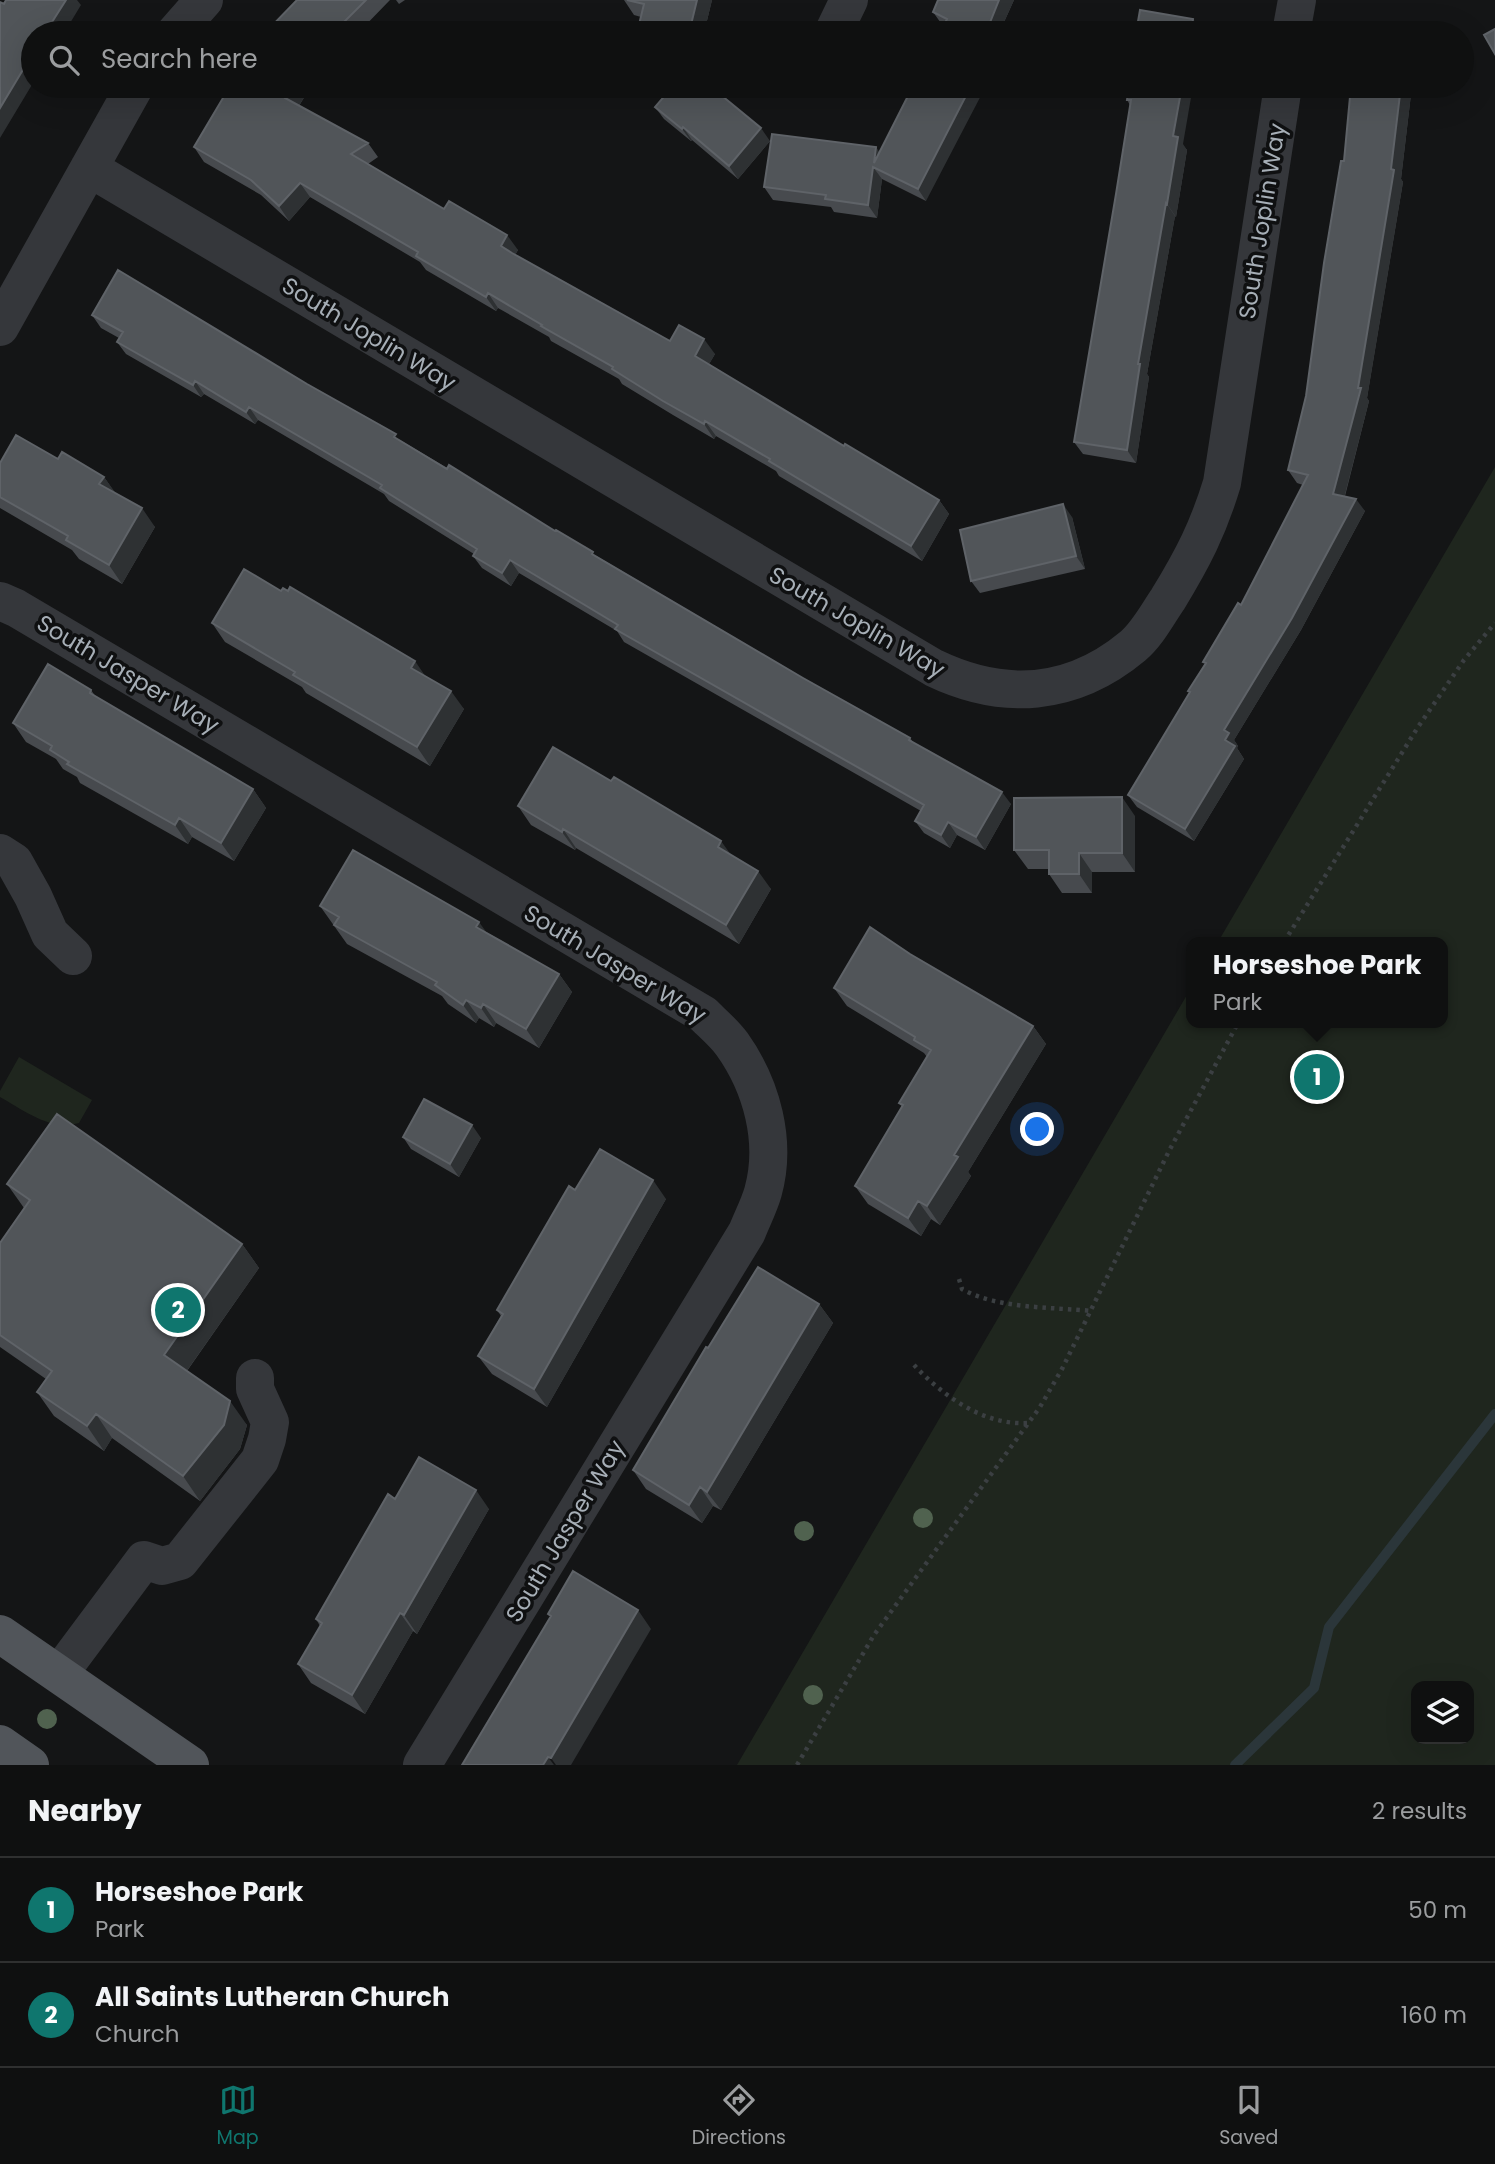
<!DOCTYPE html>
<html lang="en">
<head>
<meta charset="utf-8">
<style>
  body { margin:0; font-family:Poppins,sans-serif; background:#181919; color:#f1f3f6 }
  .controls { position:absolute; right:21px; bottom:21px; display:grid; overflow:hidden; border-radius:14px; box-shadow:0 7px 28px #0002 }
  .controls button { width:63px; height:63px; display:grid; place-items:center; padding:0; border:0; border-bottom:2px solid #2f3030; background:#0f1010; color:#f1f3f6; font:35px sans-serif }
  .you { position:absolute; left:1038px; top:1130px; width:24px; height:24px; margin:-18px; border:5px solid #fff; border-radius:50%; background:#1a73e8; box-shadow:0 0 0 10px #1a73e833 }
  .badge { display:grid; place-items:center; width:46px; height:46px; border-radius:50%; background:#0f766e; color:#fff; font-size:23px; font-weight:700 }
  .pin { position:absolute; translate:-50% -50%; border:4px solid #fff; box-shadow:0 2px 7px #0006 }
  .popup { position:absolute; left:1186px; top:937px; width:262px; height:91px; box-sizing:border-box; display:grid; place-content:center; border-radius:14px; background:#0f1010; filter:drop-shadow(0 2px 5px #0005); font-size:23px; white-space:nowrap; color:#9b9d9f }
  .popup b { font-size:26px; color:#f1f3f6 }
  .popup::after { content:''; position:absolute; left:50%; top:100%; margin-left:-14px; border:14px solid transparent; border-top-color:#0f1010 }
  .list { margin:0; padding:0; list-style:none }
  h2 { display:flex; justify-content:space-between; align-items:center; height:91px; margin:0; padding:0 28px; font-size:30px }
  h2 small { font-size:23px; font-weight:400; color:#9b9d9f }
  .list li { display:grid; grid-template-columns:46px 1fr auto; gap:21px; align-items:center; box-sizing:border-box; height:105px; padding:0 28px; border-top:2px solid #2f3030 }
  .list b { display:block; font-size:26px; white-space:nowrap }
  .list p { margin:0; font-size:23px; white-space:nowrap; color:#9b9d9f }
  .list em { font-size:23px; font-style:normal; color:#9b9d9f }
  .icon { flex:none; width:38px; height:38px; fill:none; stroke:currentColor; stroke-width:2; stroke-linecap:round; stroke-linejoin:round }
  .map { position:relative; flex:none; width:1495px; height:1765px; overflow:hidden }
  .search { position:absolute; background:#0f1010; box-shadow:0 7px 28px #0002; left:21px; right:21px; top:21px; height:77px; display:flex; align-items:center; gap:18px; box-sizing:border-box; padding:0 24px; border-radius:38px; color:#9b9d9f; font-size:26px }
  .sheet { height:301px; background:#0f1010 }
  nav { display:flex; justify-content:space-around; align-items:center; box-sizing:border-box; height:98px; border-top:2px solid #2f3030; background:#0f1010; font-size:19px; color:#9b9d9f }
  nav a { display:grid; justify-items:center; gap:4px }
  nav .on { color:#0f766e }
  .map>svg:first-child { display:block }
</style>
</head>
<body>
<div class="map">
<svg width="1495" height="1765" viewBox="0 0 1495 1765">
  <rect width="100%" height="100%" fill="#141516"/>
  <!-- green -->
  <path fill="#1f261e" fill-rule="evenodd" d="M1495,467V1765H737L1191,988V1023H1443V942H1218ZM1416,1686H1469V1739H1416Z
    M19,1057L92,1100L79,1123C50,1131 25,1111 0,1097V1091Z"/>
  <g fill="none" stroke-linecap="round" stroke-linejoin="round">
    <!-- stream -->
    <path stroke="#2b363a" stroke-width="10" d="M1235,1765L1314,1688L1329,1627L1495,1414"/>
    <!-- path -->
    <path stroke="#3b3f42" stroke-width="4.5" stroke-dasharray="3.5 5" stroke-linecap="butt" d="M1284,942L1418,727L1464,660L1495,623
      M959,1279L962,1289C997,1309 1052,1307 1092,1311
      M914,1365C943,1396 984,1426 1029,1423
      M797,1765L874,1635L1040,1407L1062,1369L1169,1151L1238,1023"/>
    <!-- minor -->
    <path stroke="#35373b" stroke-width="38" d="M175,33L204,0
      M833,33L849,0
      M1291,33L1297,0
      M89,168L934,668C1003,701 1072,697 1133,646C1148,633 1157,615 1168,599C1193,558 1208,529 1222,483L1283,86
      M0,327L135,86
      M0,601L16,608L703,1014C712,1023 724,1033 732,1044C762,1086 777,1142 763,1192C759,1206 752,1219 747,1232L422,1765
      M0,853L14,862L33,896L50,934L73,956
      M59,1674L144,1560L162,1566L180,1561L260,1460L267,1439L270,1422L255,1389V1378"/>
    <!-- major -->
    <path stroke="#51555a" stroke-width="38" d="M0,1634L190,1765
      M0,1744L30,1765"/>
  </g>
  <!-- trees -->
  <g fill="#50624f">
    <circle cx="923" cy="1518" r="10"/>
    <circle cx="804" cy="1531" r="10"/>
    <circle cx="813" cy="1695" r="10"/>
    <circle cx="47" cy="1719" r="10"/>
  </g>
  <!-- wall -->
  <path fill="#474a4e" d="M297,0H390L358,33H265Z
    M396,0H405L399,4Z
    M624,0H712L704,33H637L641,17L634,15Z
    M938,0H1014L1000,31L1002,33H940L943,26L933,12Z
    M225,86H311L299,106L368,143L378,157L368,164L444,209L518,250L515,255L670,341L715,354L709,364L844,446L939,500L949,514L922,561L779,476L776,471L716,436L714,439L673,415L622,384L619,379L551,341L549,337L498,308L496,311L426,270L420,262L310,197L289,221L261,195L204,162L194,147L225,96L222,91Z
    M913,86L926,201L882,179L877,218L834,212L831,207L773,200L764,187L880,152Z
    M1129,86L1187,150L1176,217L1175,216L1147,374L1149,377L1136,463L1083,454L1074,442L1116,194L1130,105L1127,100Z
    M1412,86L1401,179L1403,182L1367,398L1369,401L1345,496L1365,511L1301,630L1234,740L1238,746L1237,748L1244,759L1194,841L1137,807L1128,795L1189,693L1188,691L1205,664L1203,662L1241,605L1303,485L1297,483L1288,470L1306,396L1344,161Z
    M655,107L770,141L738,179L692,140L691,141L664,119Z
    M92,315L400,440L803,678L910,738L913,742L1011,804L985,850L957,835L950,848L924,833L915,821L921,811L624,642L617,631L519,573L511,586L482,568L473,556L474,554L389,501L384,494L258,420L255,424L204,394L201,397L126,354L117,342L119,338L101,328Z
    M58,459L104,477L115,493L155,527L122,584L79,559L72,550L0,508V497Z
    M1072,517L1085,569L980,593L971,581Z
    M212,623L426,676L464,709L430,766L306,693L302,687L225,642Z
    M91,690L96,697L253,789L266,808L234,861L192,837L188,844L80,783L77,777L63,769L56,759L26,742L13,723Z
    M518,806L731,855L771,889L739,944L576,848L575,850L531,825Z
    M1135,816V872H1092V893H1062L1049,874V869H1028L1014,850Z
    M320,906L486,932L559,974L572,992L539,1048L496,1023L494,1027L479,1018L476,1023L448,1004L442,996L347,944Z
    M910,954L1033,1026L1046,1044L968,1172L971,1176L940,1225L931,1219L921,1236L868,1204L855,1186L902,1107L899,1103L927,1057L924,1053L847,1006L834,988Z
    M403,1137L481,1138L459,1177L411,1149Z
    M7,1184L242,1244L259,1268L187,1371L247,1425L240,1449L200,1501L112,1438L104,1451L54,1416L37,1392L46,1379L0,1347V1243L24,1208Z
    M575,1190L666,1199L547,1407L492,1374L478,1356L501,1316L497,1310Z
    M819,1304L833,1323L721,1510L713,1506L702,1523L646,1489L633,1470L708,1348Z
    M395,1499L489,1509L417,1634L413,1631L365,1714L311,1683L298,1664L320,1626L316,1619Z"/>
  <!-- shaded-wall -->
  <path fill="#2e3133" d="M66,0H77L81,5L64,33H45Z
    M697,0H712L704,33H689Z
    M999,0H1014L1000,31L1002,33H994L989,25Z
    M1193,19L1202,31V33H1191Z
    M33,53V83L0,138V108Z
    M292,86H311L295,112L285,98Z
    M971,86H986L926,201L918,189Z
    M1182,86H1193L1183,144L1187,150L1176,217L1167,204L1173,136Z
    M1401,86H1412L1401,179L1403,182L1367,398L1369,401L1342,506L1333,494L1391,169Z
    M683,127L692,140L691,141L682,129Z
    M761,128L770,141L738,179L729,166Z
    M876,147L885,160L874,163Z
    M873,167L882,179L877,218L868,205Z
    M300,183L310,197L289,221L279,206Z
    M1166,203L1175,216L1147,374L1149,377L1136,463L1127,450L1138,364Z
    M507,235L518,250L512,260L501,246Z
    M488,293L498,308L496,311L486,297Z
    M704,339L715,354L705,371L695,356Z
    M195,381L204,394L201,397L193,385Z
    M249,407L258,420L255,424L246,412Z
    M705,421L716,436L714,439L704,424Z
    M104,477L117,495L99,484Z
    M1356,499L1365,511L1301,630L1234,740L1238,746L1237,748L1244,759L1194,841L1185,829L1225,740L1224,730Z
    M939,500L949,514L922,561L911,546Z
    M1063,504L1072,517L1085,569L1076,556Z
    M142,508L155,527L122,584L109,565Z
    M510,560L519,573L511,586L502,573Z
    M415,661L428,680L411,668Z
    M451,691L464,709L430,766L417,747Z
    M253,789L266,808L234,861L221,843Z
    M1002,792L1011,804L985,850L976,837Z
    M1122,797L1135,816V872L1122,853Z
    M179,818L192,837L188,844L175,825Z
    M948,822L957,835L950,848L941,835Z
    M563,829L576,848L575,850L562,832Z
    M721,841L734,859L718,847Z
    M1079,853L1092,872V893L1079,874Z
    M758,871L771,889L739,944L726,925Z
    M479,922L492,940L476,927Z
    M559,974L572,992L539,1048L526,1029Z
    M466,1000L479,1018L476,1023L463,1005Z
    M483,1004L496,1023L494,1027L481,1008Z
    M1033,1026L1046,1044L968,1172L971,1176L940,1225L927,1206L954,1155Z
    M472,1125L481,1138L459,1177L450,1164Z
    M653,1180L666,1199L547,1407L534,1389Z
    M918,1201L931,1219L921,1236L908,1218Z
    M242,1244L259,1268L181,1379L164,1355Z
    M819,1304L833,1323L721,1510L707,1492Z
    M230,1401L247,1425L240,1449L200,1501L183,1476Z
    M96,1414L112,1438L104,1451L87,1426Z
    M700,1487L713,1506L702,1523L689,1505Z
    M476,1490L489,1509L417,1634L404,1615Z
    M638,1610L651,1629L571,1765H556L551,1758Z
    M400,1613L413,1631L365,1714L352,1695Z
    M548,1757L554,1765H543Z"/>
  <!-- building -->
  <path fill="#515559" stroke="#5f6368" stroke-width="2" d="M6,0H66L45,33H33V53L0,108V2L4,4Z
    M297,0H366L333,33H265Z
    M627,0H697L689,33H637L644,4Z
    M938,0H999L989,25L999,30L998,33H940L947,19L933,12Z
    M1140,10L1193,19L1191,33H1136Z
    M1495,29V54L1484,35Z
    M225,86H292L285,98L368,143L351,154L444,209L449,201L507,235L501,246L512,253L670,341L679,325L704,339L695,356L844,446L845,444L939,500L911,546L769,461L770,459L705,421L704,424L663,401L612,369L613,367L541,326L542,325L488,293L486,297L416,256L418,252L300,183L279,206L251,180L194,147L226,93L222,91Z
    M673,86H710L761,128L729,166L683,127L682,129L655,107Z
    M913,86H971L918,189L873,167L868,205L825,199L826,195L764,187L772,134L876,147L874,163Z
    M1129,86H1182L1173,136L1178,137L1167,204L1166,203L1138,364H1140L1127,450L1074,442L1116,194L1131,100H1127Z
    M1351,86H1401L1391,169L1394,170L1358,388H1361L1333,494L1356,499L1292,618L1224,730L1229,733L1225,740L1235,746L1185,829L1128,795L1190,692L1188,691L1206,663L1203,662L1238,603L1241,605L1308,475L1288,470L1306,396L1324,263L1341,161H1344Z
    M118,270L307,384L396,434L394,437L447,469L449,465L555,531L556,530L593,552L592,554L803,678L910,738L909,740L1002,792L976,837L948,822L941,835L915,821L924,805L615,629L618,625L510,560L502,573L473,556L477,549L380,488L382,485L249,407L246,412L195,381L193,385L117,342L123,332L92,315Z
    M16,435L58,459L62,452L104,477L99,484L142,508L109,565L66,540L68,536L0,497V463Z
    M1063,504L1076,556L971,581L960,530Z
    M244,569L281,591L283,588L288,591L290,587L415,661L411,668L451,691L417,747L293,675L295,672L212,623Z
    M48,664L91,690L90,693L253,789L221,843L179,818L175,825L67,764L69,762L50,750L52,746L13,723Z
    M553,747L611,781L614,777L721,841L718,847L758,871L726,925L563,829L562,832L518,806Z
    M1122,797V853H1079V874H1049V850H1014V798Z
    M353,850L479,922L476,927L559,974L526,1029L483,1004L481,1008L466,1000L463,1005L435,985L437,982L334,925L339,917L320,906Z
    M870,927L910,954L1033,1026L954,1155L958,1157L927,1206L918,1201L908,1218L855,1186L903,1105L899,1103L931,1050L914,1040L915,1037L834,988Z
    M424,1099L472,1125L450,1164L403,1137Z
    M57,1114L242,1244L164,1355L230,1401L224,1425L183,1476L96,1414L87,1426L37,1392L52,1371L0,1335V1243L30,1200L7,1184Z
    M600,1149L653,1180L534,1389L478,1356L503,1314L497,1310L530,1253L569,1186L575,1190Z
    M758,1267L819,1304L707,1492L700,1487L689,1505L633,1470L706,1347L708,1348Z
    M419,1457L476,1490L404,1615L400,1613L352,1695L298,1664L322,1623L316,1619L388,1494L395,1499Z
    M573,1571L638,1610L551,1758L548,1757L543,1765H462L551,1616L548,1614Z"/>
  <g text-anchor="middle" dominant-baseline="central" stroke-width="7" stroke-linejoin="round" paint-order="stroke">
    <!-- street labels -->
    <g font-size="23" fill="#a6aeb6" stroke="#0f1011">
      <text transform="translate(1262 221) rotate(-81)">South Joplin Way</text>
      <text transform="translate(369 334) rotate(31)">South Joplin Way</text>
      <text transform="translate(857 622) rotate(30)">South Joplin Way</text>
      <text transform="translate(128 674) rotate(31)">South Jasper Way</text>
      <text transform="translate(615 964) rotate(31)">South Jasper Way</text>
      <text transform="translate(565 1531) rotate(-59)">South Jasper Way</text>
    </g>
  </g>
</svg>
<div class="controls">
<button><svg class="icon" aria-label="layers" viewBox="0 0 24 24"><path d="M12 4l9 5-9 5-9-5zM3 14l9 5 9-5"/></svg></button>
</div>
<div class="you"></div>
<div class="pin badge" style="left:1317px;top:1077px">1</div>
<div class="popup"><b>Horseshoe Park</b>Park</div>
<div class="pin badge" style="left:178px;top:1310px">2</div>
<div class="search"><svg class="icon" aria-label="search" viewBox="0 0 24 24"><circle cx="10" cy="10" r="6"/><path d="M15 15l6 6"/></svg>Search here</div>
</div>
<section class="sheet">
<h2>Nearby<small>2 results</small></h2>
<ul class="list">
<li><span class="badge">1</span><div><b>Horseshoe Park</b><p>Park</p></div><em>50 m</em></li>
<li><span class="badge">2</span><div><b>All Saints Lutheran Church</b><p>Church</p></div><em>160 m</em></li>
</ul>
</section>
<nav>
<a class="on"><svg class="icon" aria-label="map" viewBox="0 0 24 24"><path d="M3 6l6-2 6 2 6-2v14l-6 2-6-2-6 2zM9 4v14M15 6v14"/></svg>Map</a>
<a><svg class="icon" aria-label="directions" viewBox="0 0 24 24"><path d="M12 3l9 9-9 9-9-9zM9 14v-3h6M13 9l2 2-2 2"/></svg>Directions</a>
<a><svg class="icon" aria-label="saved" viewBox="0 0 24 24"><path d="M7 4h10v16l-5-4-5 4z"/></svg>Saved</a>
</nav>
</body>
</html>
